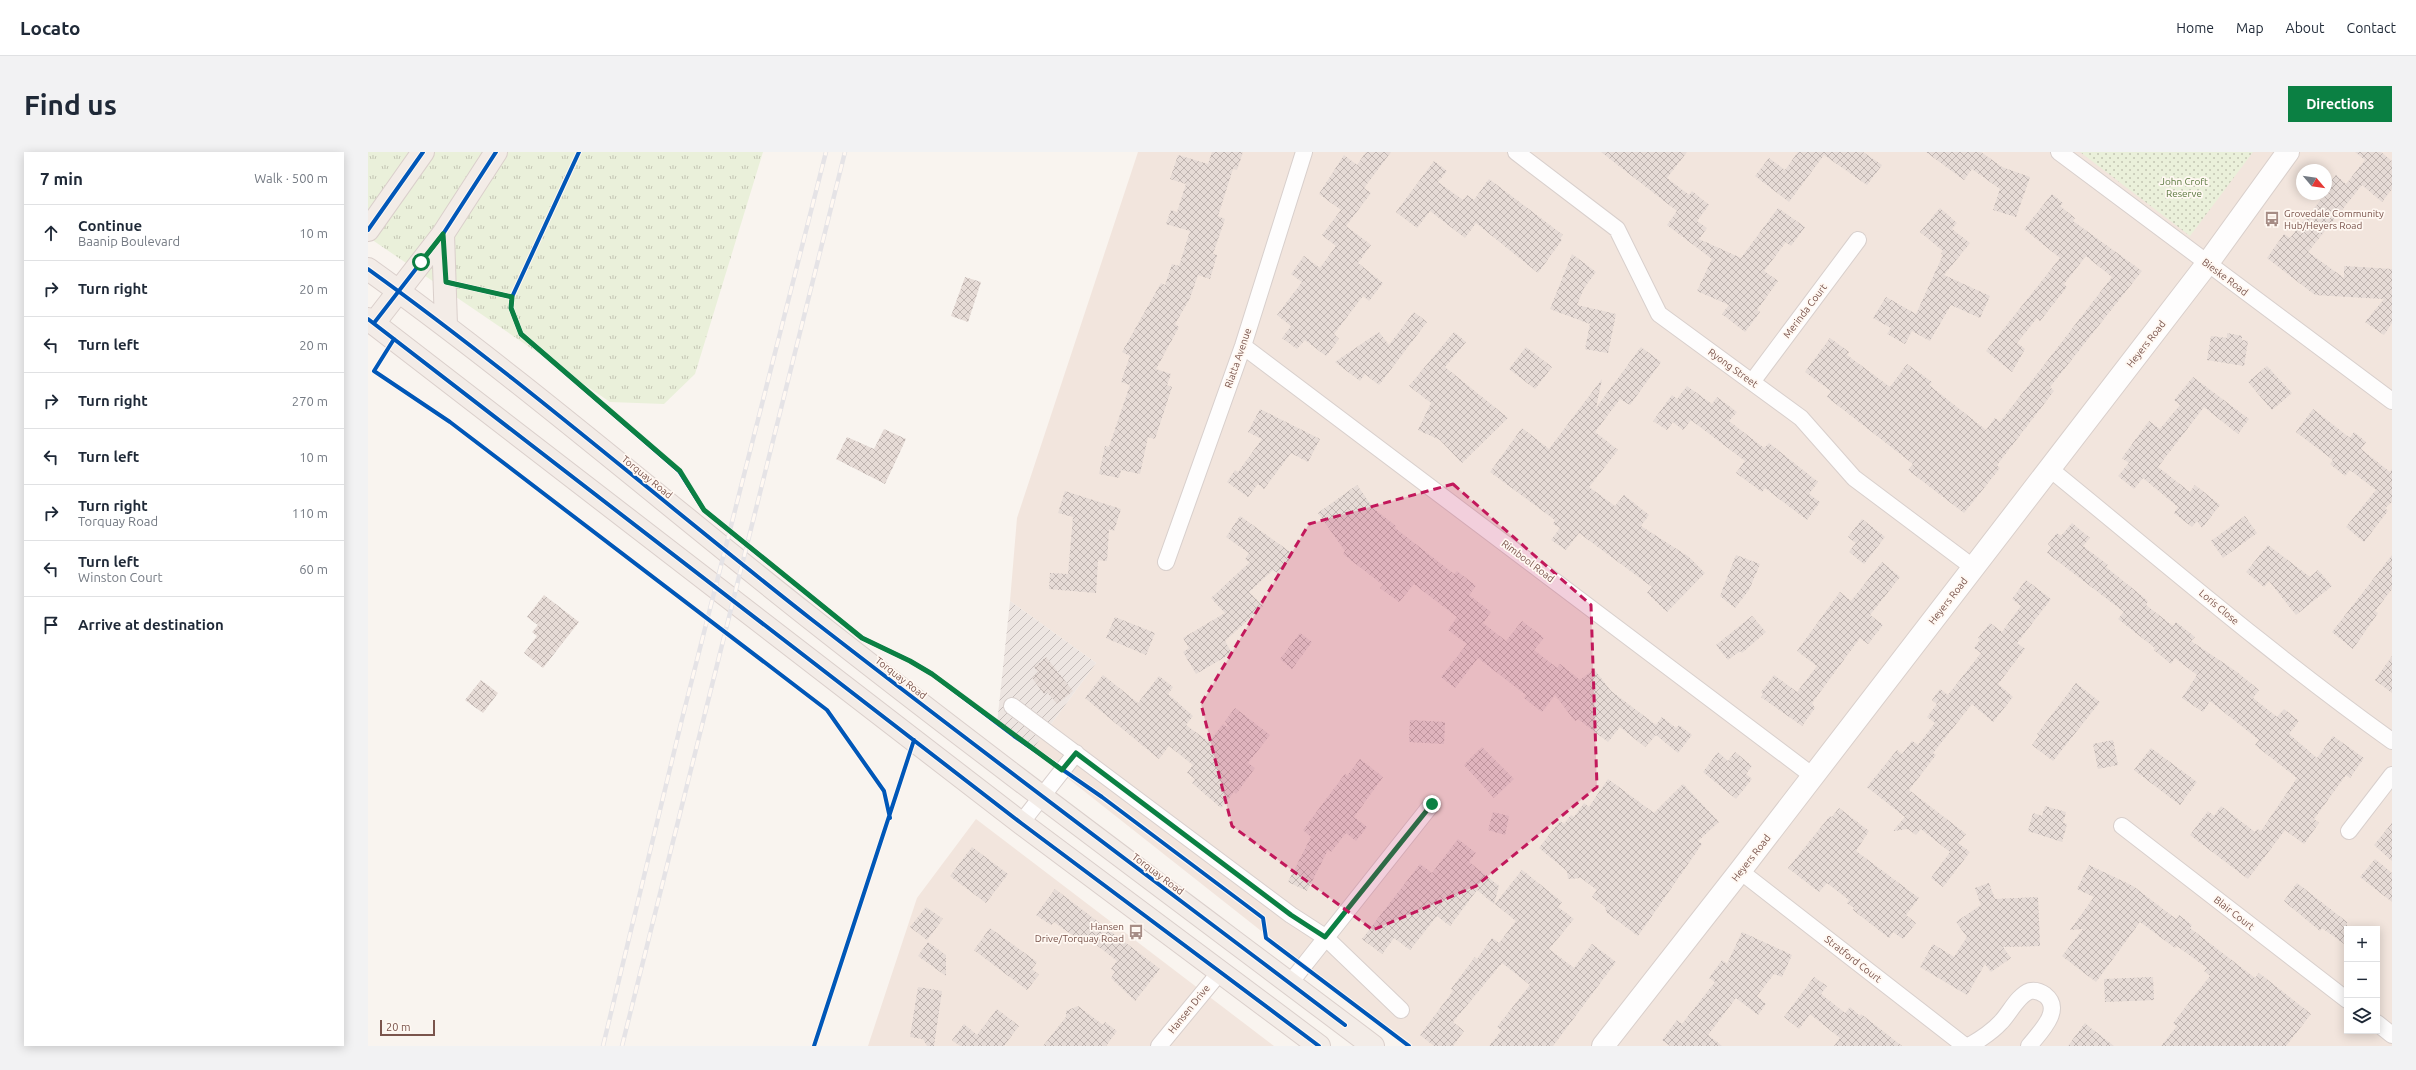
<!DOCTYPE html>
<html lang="en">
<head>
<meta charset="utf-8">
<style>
  body { margin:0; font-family:Ubuntu,sans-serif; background:#f2f2f3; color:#1f2937 }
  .controls { position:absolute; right:12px; bottom:12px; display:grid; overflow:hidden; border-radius:0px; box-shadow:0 2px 10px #0003 }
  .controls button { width:36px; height:36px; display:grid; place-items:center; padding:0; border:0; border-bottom:1px solid #e0e1e3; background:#fff; color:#1f2937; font:20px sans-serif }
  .compass { position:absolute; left:1928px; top:12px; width:36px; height:36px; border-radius:50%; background:#fff; box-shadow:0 2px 10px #0003; rotate:119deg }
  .scale { position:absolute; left:12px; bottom:10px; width:55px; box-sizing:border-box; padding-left:4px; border:2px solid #7a544c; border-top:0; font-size:11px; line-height:14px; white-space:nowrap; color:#7a544c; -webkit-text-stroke:3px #fff8f2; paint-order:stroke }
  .stop { position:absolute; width:12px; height:12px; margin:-9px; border:3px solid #0b8043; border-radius:50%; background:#fff }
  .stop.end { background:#0b8043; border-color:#fff; box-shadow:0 1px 4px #0008 }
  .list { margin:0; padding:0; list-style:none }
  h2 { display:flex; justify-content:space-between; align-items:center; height:52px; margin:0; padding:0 16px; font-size:17px }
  h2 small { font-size:13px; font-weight:400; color:#747a83 }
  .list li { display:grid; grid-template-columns:26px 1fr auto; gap:12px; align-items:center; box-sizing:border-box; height:56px; padding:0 16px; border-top:1px solid #e0e1e3 }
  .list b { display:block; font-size:15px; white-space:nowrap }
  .list p { margin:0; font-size:13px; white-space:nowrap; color:#747a83 }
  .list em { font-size:13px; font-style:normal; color:#747a83 }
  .icon { flex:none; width:22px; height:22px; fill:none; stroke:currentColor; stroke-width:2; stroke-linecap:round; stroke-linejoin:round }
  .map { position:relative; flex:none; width:2024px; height:894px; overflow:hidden; border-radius:0px }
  header { display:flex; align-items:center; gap:24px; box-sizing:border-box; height:56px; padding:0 20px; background:#fff; border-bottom:1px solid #e0e1e3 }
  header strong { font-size:19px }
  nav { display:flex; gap:22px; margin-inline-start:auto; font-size:14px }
  .intro { display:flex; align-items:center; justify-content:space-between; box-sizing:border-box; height:96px; padding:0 24px }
  h1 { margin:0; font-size:28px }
  .button { padding:10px 18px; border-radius:0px; background:#0b8043; color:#fff; font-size:14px; font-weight:700 }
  main { display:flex; gap:24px; padding:0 24px }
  aside { flex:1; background:#fff; border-radius:0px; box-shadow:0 2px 10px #0003 }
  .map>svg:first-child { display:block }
</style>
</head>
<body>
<header>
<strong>Locato</strong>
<nav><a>Home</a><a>Map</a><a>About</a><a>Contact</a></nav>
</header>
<div class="intro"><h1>Find us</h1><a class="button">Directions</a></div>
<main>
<aside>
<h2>7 min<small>Walk · 500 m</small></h2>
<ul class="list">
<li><svg class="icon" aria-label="ahead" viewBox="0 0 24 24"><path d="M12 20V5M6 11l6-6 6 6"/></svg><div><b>Continue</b><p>Baanip Boulevard</p></div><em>10 m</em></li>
<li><svg class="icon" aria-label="right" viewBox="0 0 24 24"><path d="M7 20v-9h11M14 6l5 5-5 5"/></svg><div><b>Turn right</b></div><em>20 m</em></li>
<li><svg class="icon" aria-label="left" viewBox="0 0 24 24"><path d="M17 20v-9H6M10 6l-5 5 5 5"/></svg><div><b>Turn left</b></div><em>20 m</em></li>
<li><svg class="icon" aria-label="right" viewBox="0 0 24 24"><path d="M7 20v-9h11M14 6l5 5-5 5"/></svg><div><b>Turn right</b></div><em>270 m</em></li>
<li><svg class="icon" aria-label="left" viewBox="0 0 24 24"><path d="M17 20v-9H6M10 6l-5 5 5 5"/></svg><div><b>Turn left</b></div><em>10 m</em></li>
<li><svg class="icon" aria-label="right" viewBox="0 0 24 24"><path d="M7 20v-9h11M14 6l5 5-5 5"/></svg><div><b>Turn right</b><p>Torquay Road</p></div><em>110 m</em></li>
<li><svg class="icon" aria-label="left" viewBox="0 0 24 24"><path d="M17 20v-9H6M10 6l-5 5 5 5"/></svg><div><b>Turn left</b><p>Winston Court</p></div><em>60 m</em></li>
<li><svg class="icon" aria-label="arrive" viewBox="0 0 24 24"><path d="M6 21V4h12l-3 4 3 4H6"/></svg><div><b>Arrive at destination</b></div></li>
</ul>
</aside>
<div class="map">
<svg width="2024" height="894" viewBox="0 0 2024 894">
  <defs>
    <pattern id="industrial-furrows" width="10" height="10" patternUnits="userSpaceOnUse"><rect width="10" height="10" fill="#ede5e1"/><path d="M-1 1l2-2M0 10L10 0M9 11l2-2" fill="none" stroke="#c5bcb9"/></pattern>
    <pattern id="grass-tufts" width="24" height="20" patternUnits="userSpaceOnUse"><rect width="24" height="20" fill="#eaf0da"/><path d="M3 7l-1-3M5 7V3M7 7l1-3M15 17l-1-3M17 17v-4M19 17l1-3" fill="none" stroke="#c3c5b3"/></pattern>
    <pattern id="park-dots" width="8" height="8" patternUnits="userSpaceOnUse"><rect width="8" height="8" fill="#eaf0da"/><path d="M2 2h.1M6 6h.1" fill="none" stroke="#c3c5b3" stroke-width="1.8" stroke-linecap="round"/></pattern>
    <pattern id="building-cross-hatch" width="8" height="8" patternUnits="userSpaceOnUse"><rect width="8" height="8" fill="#e6dbd6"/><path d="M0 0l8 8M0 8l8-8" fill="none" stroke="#bfb4b0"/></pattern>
  </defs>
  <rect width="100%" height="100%" fill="#f9f4ef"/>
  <!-- residential -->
  <path fill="#f2e5dd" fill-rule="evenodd" d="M770,0H2024V894H1039L664,598L728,511L642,449L649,366ZM1934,18H1958V42H1934ZM1979,777H2009V879H1979Z
    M608,667L906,894H500L549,746Z"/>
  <!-- industrial -->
  <path fill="url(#industrial-furrows)" d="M642,449L728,511L664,598L629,572Z"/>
  <!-- grass -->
  <path fill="url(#grass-tufts)" d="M0,0H395L327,222L296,252L242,250L0,85Z"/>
  <!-- park -->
  <path fill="url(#park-dots)" d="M1712,0H1885L1822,84Z"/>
  <!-- building -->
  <path fill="url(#building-cross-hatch)" d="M844,0H875L869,18L865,17L850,64L857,67L845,102L849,103L842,127L830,123L822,146L807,172L811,175L788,217L803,222L799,233L804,235L787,287L780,285L772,322L753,318L751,326L731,322L737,294L741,295L762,233L753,230L762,204L754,200L793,131L797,133L804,112L811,114L822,79L798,72L803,58L809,60L818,32L802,27L810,3L840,12Z
    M998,0H1023L996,36L1003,41L978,74L1003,93L990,111L1015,131L1001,149L995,144L966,182L971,187L958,204L937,188L929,197L914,186L923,174L909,163L934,130L923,122L936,104L952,116L968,94L954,83L973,58L951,42L976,3L989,13Z
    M1233,0H1319L1299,26L1321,43L1324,39L1341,53L1329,69L1339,76L1331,87L1373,106L1410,56L1437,75L1423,94L1418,90L1396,119L1410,129L1389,158L1392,160L1377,180L1354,162L1361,153L1329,139L1344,107L1299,73L1309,59Z
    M1430,0H1495L1514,13L1499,33L1456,3L1421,50L1387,24L1401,6L1417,18Z
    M1558,0H1613L1634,15L1662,25L1648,65L1625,58L1632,37L1604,17L1596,28Z
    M1987,0H2013L2024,9V37L2014,50L1994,33L1940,100L1976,126V114L2024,117V171L2016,183L1997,170L2016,147L1947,143L1899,106L1916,82L1922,86L1955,45L1952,43L1958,42V35L1968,23L1978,32L1997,8Z
    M1066,9L1079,19L1070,30L1095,48L1099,43L1106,48L1121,27L1195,83L1192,87L1194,88L1170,121L1108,71L1097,86L1062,59L1049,76L1028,60Z
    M1684,42L1695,51L1692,54L1707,66L1705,69L1774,119L1682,235L1686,239L1629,313L1632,316L1596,361L1540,318L1545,312L1459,245L1463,239L1437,220L1462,186L1481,200L1479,203L1522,235L1539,212L1564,230L1561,233L1618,278L1627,266L1632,270L1744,125L1718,104L1696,132L1699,135L1672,169L1669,166L1649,191L1657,197L1644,220L1618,199L1692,106L1656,77Z
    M1572,56L1589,71L1584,77L1602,91L1576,123L1622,144L1612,166L1583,153L1562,189L1544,179L1537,192L1519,182L1523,176L1505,166L1518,145L1548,162L1575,103L1573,101L1575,99L1552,80Z
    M1204,102L1228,120L1216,136L1209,153L1248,162L1240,201L1217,197L1222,172L1182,157Z
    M597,125L613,130L600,170L583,164Z
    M1046,160L1059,170L1011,233L997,222L992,229L967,210L1011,180L1021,193Z
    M1086,180L1098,190L1077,215L1140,266L1094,311L1072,288L1050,278L1063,251L1041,234Z
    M1859,181L1874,184V188L1880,189L1876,214L1839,208L1843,184L1859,186Z
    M1158,195L1184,215L1167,237L1141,217Z
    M1273,195L1293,210L1262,253L1252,247L1227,280L1250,298L1221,335L1247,354L1256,343L1281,363L1273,374L1321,405L1337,421L1299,460L1279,441L1284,435L1211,381L1198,398L1183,388L1192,376L1185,372L1187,368L1122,320L1154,276L1181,297L1234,227L1228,256Z
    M1899,214L1924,241L1904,258L1880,230Z
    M1825,225L1881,267L1870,282L1836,255L1790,315L1822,340L1827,333L1852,353L1834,376L1829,369L1824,375L1806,361L1810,355L1775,326L1766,337L1750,324L1761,311L1754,306L1767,288L1781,269L1792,277L1812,253L1806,248Z
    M1319,234L1344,252L1349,245L1369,260L1361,269L1396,296L1401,291L1450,330L1441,342L1452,350L1439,368L1397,336L1394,340L1368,321L1377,309L1323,268L1315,278L1305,270L1299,278L1285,269L1304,243L1309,247Z
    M892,257L952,287L940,310L923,301L896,337L890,332L880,345L859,330L867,318L870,320L894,287L880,280Z
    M1945,257L1982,286L1986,280L1998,290L1993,297L2022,320L2024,317V350L2017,356L2020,359L1996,390L1978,375L2008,338L1982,318L1977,324L1962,312L1965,308L1928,280Z
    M516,277L538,287L517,332L468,307L479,285L506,297Z
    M989,333L1006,357L1028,374L1027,376L1086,422L1089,419L1108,434L1101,443L1123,460L1115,471L1138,489L1154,469L1176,486L1166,498L1189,516L1192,512L1212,528L1226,517L1243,539L1288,573L1294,565L1308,576L1311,573L1324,583L1310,601L1288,583L1277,595L1252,575L1240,590L1210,567L1207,569L1187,543L1174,560L1156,546L1158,543L1110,506L1087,536L1073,525L1099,492L1080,478L1089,465L1046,432L1031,450L1012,436L1015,433L975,402L977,399L950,361Z
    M697,339L753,357L746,379L741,377L739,409L730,408L728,441L681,437L682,421L700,422L705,365L690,361Z
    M872,364L925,402L911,422L905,418L881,440L895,454L857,489L864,501L828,522L815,500L821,496L815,486L857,461L843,446L882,410L877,407L881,401L858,385Z
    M1877,364L1889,381L1855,406L1843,389Z
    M1494,367L1517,385L1496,412L1481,400L1488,391L1480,385Z
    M1704,371L1722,386L1715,394L1740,413L1738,415L1780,449L1778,453L1805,474L1808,470L1827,485L1823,489L1869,520L1891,538L1885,546L1909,565L1916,557L1931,569L1921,582L1949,606L1965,584L1996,606L1982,626L1978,623L1946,667L1951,671L1936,692L1917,678L1880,727L1822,683L1840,659L1846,664L1853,654L1887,680L1889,677L1893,679L1929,626L1887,593L1891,588L1842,549L1835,560L1814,546L1829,523L1807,506L1803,512L1786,498L1787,496L1750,467L1756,460L1679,401L1683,395L1680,392L1689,381L1693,384Z
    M1900,393L1942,425L1950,418L1964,434L1928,463L1901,429L1896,435L1878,420Z
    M1368,403L1392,412L1381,438L1367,456L1352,444Z
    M2024,403V437L2007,459L2010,461L1985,497L1964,480Z
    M1514,410L1532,425L1502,463L1515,473L1500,492L1492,486L1444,551L1447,556L1434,574L1393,545L1395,542L1393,540L1406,523L1429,540L1449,514L1429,499L1472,440L1483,449Z
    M1658,428L1683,447L1649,491L1657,497L1630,532L1645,545L1625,570L1604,552L1565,601L1568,603L1541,638L1598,682L1590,691L1602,700L1575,735L1563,726L1582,700L1553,677L1548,683L1540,677L1525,679L1537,665L1499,635L1529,598L1534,602L1544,589L1550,593L1567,571L1559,565L1569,552L1564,548L1572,537L1580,543L1613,501L1606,496L1612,488L1610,486L1622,471L1634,480L1653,454L1644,447Z
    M176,443L211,470L175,516L156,501L169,484L164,480L170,473L159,465Z
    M1384,464L1398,480L1374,501L1372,499L1360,508L1348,493Z
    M747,465L787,481L778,503L738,486Z
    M932,481L944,490L924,517L912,507Z
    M2024,504V541L2007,528Z
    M678,505L705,539L689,552L679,540L676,542L664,526L670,520L666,515Z
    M735,523L770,551L791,524L805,535L800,542L825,564L818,573L841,590L855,572L861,576L857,569L867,556L902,583L880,611L887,616L868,642L866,640L853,656L824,631L827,627L819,621L825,613L801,594L791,607L717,546Z
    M113,528L130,541L115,561L97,548Z
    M1708,531L1732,550L1685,609L1664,593L1671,584L1669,582Z
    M1042,568L1077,570L1076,592L1041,590Z
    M1745,588L1750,613L1730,617L1725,592Z
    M1114,595L1146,627L1126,646L1096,613Z
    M1783,596L1829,630L1812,653L1766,618Z
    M1350,600L1360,609L1367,600L1384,614L1378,622L1384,627L1368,647L1335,620Z
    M992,607L1015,625L986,665L999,675L988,689L978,681L963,700L960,698L939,739L920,730L943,685L935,678L977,622L979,624Z
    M1240,627L1286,661L1315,632L1351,670L1330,689L1334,692L1270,784L1239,761L1237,755L1224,745L1229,738L1213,726L1200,727L1199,719L1171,696L1192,669L1196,672L1203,663L1206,665L1216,651L1221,655Z
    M1677,654L1698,660L1695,671L1699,672L1694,690L1660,679L1665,661L1674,664Z
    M1471,656L1501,679L1488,699L1551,746L1538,763L1548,771L1535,787L1525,780L1521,786L1485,758L1486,756L1479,751L1481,748L1459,731L1451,740L1420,716L1462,664L1464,665Z
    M1125,660L1141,664L1137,683L1120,678Z
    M2024,671V709L2006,693Z
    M1090,687L1108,701L1101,710L1131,734L1126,752L1109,738L1082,774L1069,764L1042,798L1026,786L1014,802L994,787L1052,712L1064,721Z
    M604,695L640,722L618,751L582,724Z
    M2007,707L2024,721V750L1992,725Z
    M1721,713L1765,734L1808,767L1811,763L1824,773L1822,776L1887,826L1891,821L1943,862L1918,894H1793L1809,874L1805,871L1842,824L1836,819L1839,816L1809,794L1807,796L1772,770L1728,830L1694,804L1715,777L1702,778L1726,745L1709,737Z
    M1154,718L1194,750L1190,755L1206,767L1181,797L1206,816L1224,792L1248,810L1185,894H1121L1134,878L1129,875L1162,833L1134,811L1085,870L1096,879L1085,894H1066L1052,883L1085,839L1083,837L1107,805L1109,807L1124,786L1131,791L1148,769L1127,752Z
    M1621,731L1627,747L1670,745L1672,794L1635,795L1643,806L1623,820L1617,812L1599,843L1552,815L1565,792L1586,805L1599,785L1588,770L1613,753L1607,736Z
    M1929,731L1979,770V794L1954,776L1952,779L1916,749Z
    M687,737L792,817L767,849L743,826L747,820L743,817L749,809L721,787L717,792L686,770L683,773L668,763Z
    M558,755L575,767L559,788L542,775Z
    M622,776L669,810L664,817L671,823L659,838L606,798Z
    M1374,780L1424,803L1414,825L1406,822L1389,844L1398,852L1390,863L1368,846L1340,883L1354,894H1302L1294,888L1309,868L1314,872L1347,830L1341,826L1354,808L1359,812Z
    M560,790L578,803V824L550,804Z
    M1446,825L1459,834L1453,842L1477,861L1482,855L1492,864L1493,862L1534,894H1466L1472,886L1442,862L1431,877L1416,865Z
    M1785,825L1786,848L1737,850L1736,827Z
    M550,835L574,839L566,894H559L555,887L542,885Z
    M710,854L735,873L737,870L749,879L738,894H675L698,865V859Z
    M629,857L651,874L636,894H592L584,888L596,872L609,883Z
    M1717,871L1724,877L1746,894H1700Z"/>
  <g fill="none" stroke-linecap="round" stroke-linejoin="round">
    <defs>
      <path id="street" d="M1148,0L1249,77L1291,162L1433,266L1486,326L1606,416
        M1691,0L2024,249
        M875,194L1445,624
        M1384,230L1490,88
        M1682,317C1795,409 1905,504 2024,589
        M798,410L875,194L936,0
        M644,554L923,763L957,785L1033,858
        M653,671L708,601
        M1754,674L1979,848
        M1981,679L2024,623
        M1372,719L1597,894
        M922,831L1064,652
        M2009,871L2024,883
        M791,894L852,820
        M1601,894C1613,887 1624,880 1633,870C1641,862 1650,843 1662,839C1667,838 1673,840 1677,843C1696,858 1671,881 1661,894"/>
      <path id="secondary" d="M1235,894L1372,719L1839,112L1920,0"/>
      <path id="primary" d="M0,78L55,0
        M75,82L78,173
        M0,117C152,226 294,349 441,465C626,611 817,752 1005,894
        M0,167L653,671L951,894
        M6,171L75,82L128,0"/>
    </defs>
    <!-- street casing -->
    <use href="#street" stroke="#d8cfcc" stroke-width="18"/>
    <!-- secondary casing -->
    <use href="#secondary" stroke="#d9cfcb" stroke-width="24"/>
    <!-- primary casing -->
    <use href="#primary" stroke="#dacfcb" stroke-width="24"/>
    <!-- street -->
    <use href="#street" stroke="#fefdfd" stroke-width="16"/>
    <!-- secondary -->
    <use href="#secondary" stroke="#fefdfd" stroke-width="22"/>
    <!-- primary -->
    <use href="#primary" stroke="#f3ece7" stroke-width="22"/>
    <defs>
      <path id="rail" d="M235,894L314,567L458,0
        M254,894L477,0"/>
    </defs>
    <!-- rail casing -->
    <use href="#rail" stroke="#e5e3e6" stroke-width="4.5"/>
    <!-- rail -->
    <use href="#rail" stroke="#fff8f2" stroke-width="3" stroke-dasharray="9" stroke-linecap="butt"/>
    <defs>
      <path id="cycleway" d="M0,78L55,0
        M0,117C153,227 295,351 443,467C619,604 799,738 977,873
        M78,130L144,145L211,0
        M144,145L143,156L153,182L311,319L336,358L494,486L542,509L564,522L646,584L734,645L895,766L898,786L1041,894
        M0,167L653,671L951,894
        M6,171L75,82L128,0
        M26,187L6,219L82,270L459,558L516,639L522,666
        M446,894L546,588"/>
    </defs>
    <!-- cycleway casing -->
    <use href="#cycleway" stroke="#fff8f2" stroke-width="6"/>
    <!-- cycleway -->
    <use href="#cycleway" stroke="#0057b8" stroke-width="4"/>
  </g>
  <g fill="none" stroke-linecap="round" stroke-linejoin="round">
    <!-- route -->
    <path stroke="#0b8043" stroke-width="5" d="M53,110L75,82L78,130L144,145L143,156L153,182L312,319L336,358L494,486L542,509L564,522L694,618L708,601L923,763L957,785L1064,652"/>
  </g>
  <!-- marked area -->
  <path fill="#c2185b" fill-opacity="0.2" stroke="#c2185b" stroke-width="3" stroke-dasharray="8 5" stroke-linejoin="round" d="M1085,332L1223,453L1229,635L1108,734L1005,778L864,674L833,552L941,372Z"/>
  <!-- icons -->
  <defs>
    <symbol id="bus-bare" viewBox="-9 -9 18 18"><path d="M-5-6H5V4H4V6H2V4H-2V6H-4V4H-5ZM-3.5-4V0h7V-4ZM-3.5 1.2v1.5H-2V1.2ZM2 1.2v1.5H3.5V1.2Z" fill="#a68c85" stroke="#fff8f2" stroke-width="2.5" paint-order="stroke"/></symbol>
  </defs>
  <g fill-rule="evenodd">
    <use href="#bus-bare" x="1893" y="56" width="22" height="22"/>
    <use href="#bus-bare" x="757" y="769" width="22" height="22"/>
  </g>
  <g text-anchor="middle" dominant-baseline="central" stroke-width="3.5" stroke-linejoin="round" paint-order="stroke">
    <!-- park labels -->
    <g font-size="10" fill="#5c7a41" stroke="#fff8f2">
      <text x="1816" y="29">John Croft<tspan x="1816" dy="12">Reserve</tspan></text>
    </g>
    <!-- poi labels -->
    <g font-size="10" fill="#7a544c" stroke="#fff8f2" text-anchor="start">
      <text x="1916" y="61">Grovedale Community<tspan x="1916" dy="12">Hub/Heyers Road</tspan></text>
      <text x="756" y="774" text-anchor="end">Hansen<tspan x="756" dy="12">Drive/Torquay Road</tspan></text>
    </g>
    <!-- street labels -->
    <g font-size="10" fill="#7a544c" stroke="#fff8f2">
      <text transform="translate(1857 125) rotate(37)">Bieske Road</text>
      <text transform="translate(1437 159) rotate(-53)">Merinda Court</text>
      <text transform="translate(1778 192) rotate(-52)">Heyers Road</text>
      <text transform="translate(870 206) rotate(-71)">Riatta Avenue</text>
      <text transform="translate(1365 216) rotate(36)">Ryong Street</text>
      <text transform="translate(279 325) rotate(39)">Torquay Road</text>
      <text transform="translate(1160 409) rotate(37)">Rimbool Road</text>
      <text transform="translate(1580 449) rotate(-52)">Heyers Road</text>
      <text transform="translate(1851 455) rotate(40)">Loris Close</text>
      <text transform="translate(533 526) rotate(38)">Torquay Road</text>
      <text transform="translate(1383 706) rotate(-52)">Heyers Road</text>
      <text transform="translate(790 722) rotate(37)">Torquay Road</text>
      <text transform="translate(1866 761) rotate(38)">Blair Court</text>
      <text transform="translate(1485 807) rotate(38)">Stratford Court</text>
      <text transform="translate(821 857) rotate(-51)">Hansen Drive</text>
    </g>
  </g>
</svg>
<div class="controls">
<button>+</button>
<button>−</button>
<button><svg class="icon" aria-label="layers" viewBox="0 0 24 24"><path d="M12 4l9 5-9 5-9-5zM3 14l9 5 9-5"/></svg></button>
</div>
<svg class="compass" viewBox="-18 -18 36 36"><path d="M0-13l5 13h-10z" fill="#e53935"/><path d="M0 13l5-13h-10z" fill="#747a83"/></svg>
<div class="scale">20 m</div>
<div class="stop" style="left:53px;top:110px"></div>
<div class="stop end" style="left:1064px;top:652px"></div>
</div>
</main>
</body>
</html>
